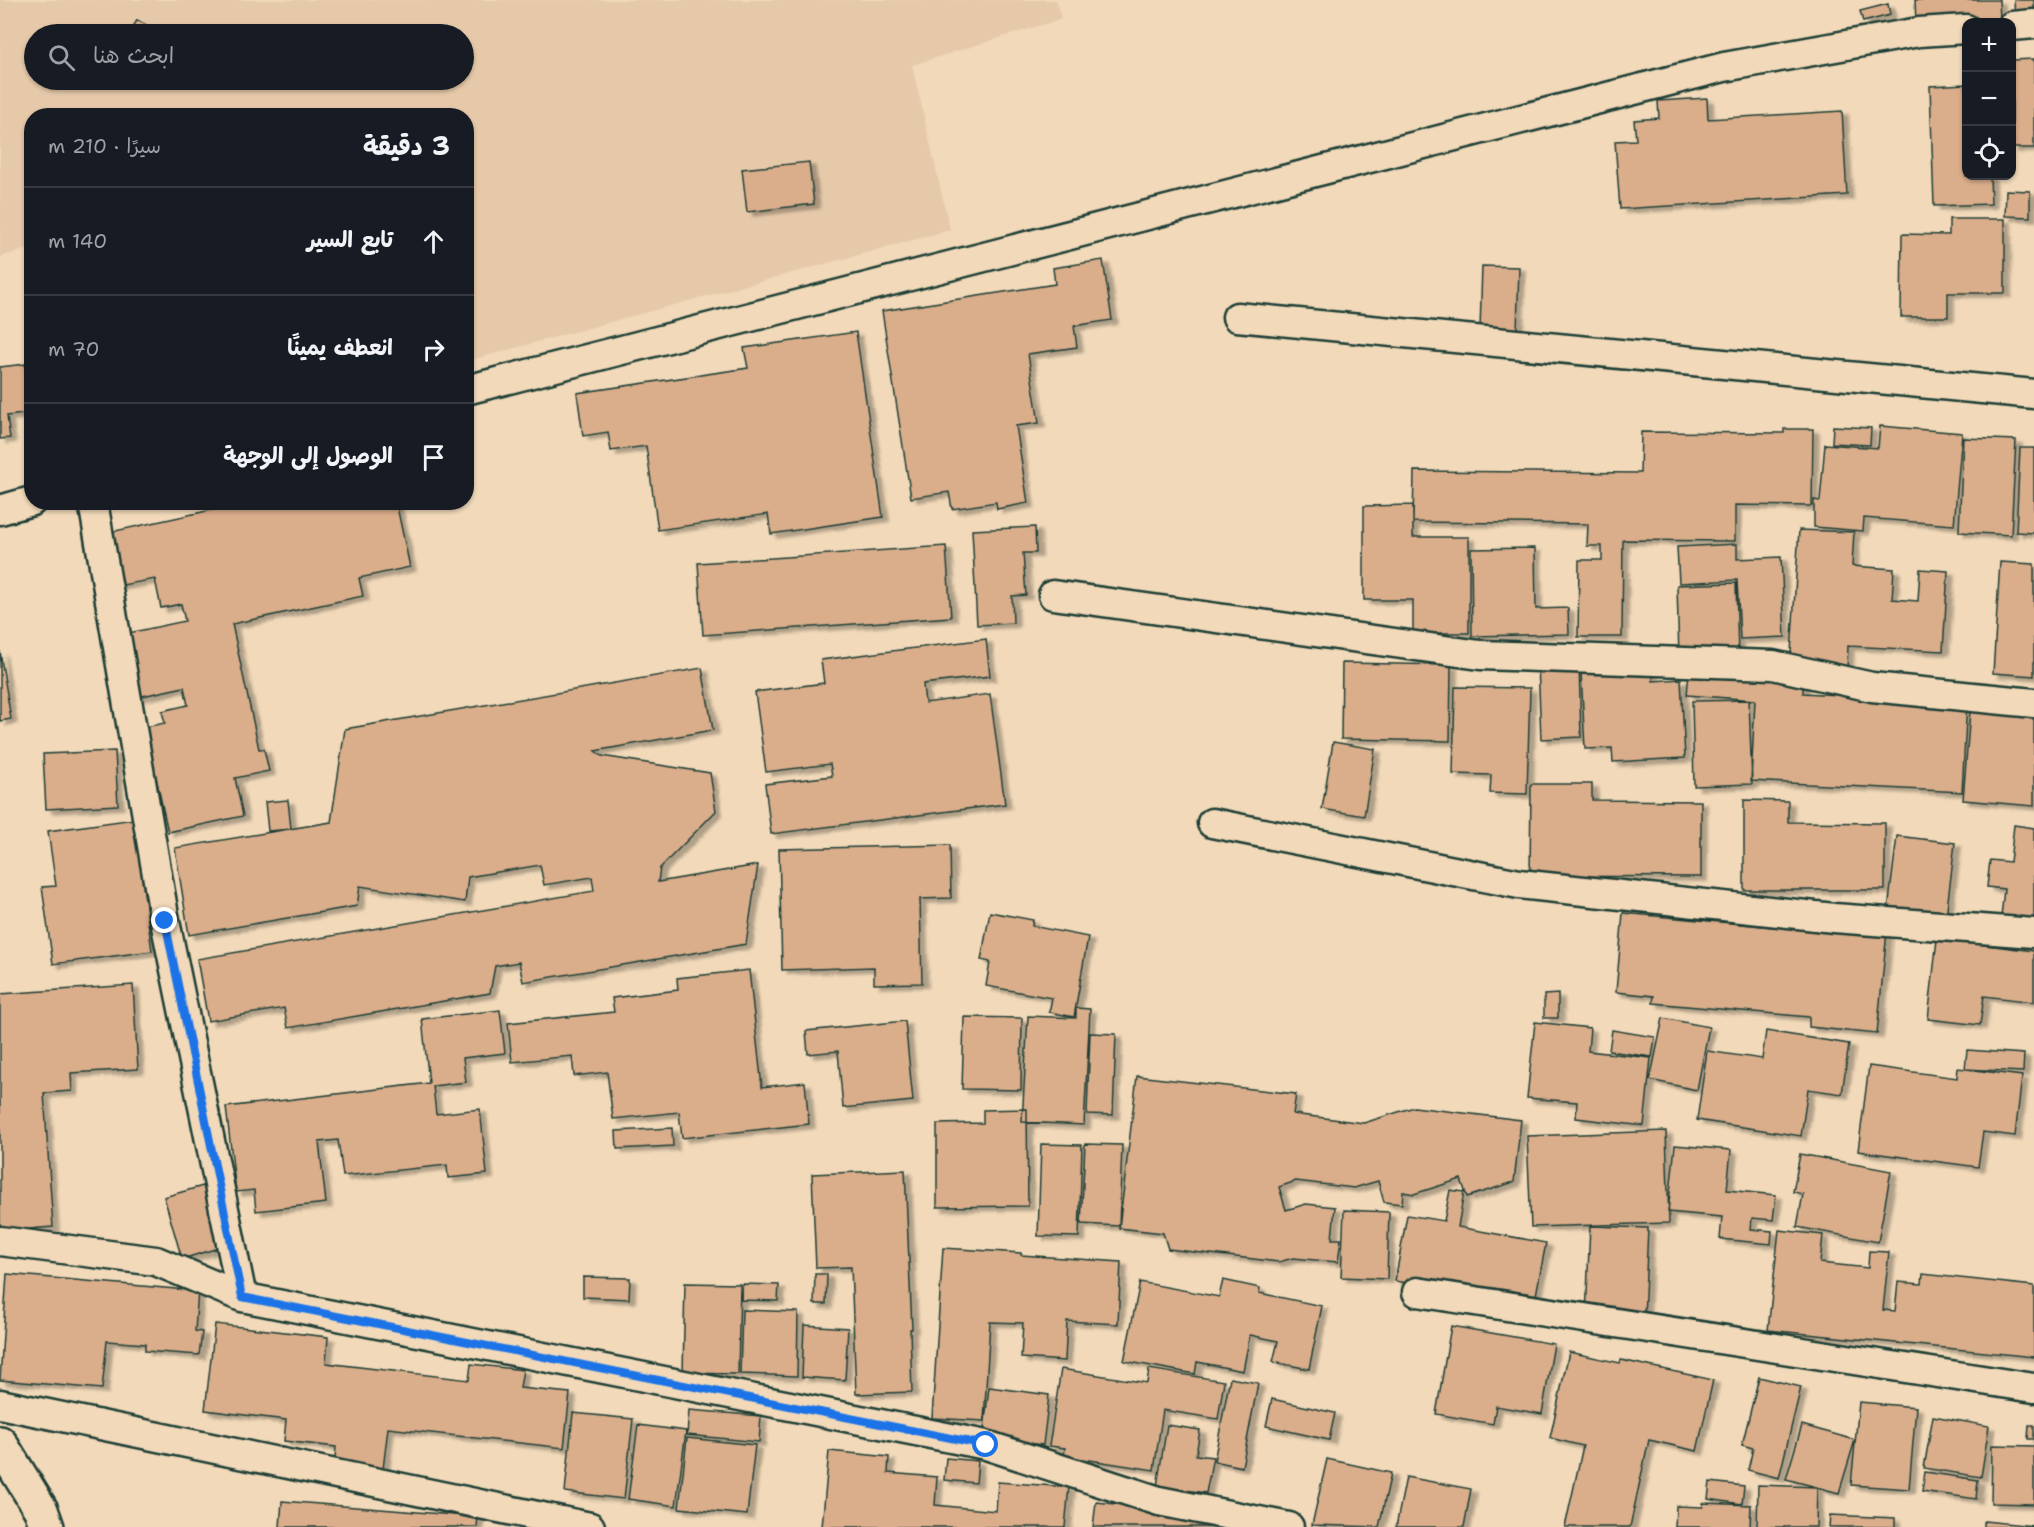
<!DOCTYPE html>
<html lang="ar">
<head>
<meta charset="utf-8">
<style>
  body { margin:0; font-family:"Shantell Sans","Playpen Sans Arabic",sans-serif; background:#242831; color:#f1f3f6; direction:rtl }
  .controls { position:absolute; right:18px; top:18px; display:grid; overflow:hidden; border-radius:12px; box-shadow:0 2px 4px #0004 }
  .controls button { width:54px; height:54px; display:grid; place-items:center; padding:0; border:0; border-bottom:2px solid #363941; background:#171b24; color:#f1f3f6; font:30px sans-serif }
  .stop { position:absolute; width:18px; height:18px; margin:-14px; border:4px solid #1a73e8; border-radius:50%; background:#fff }
  .stop.end { background:#1a73e8; border-color:#fff; box-shadow:0 2px 6px #0008 }
  .list { margin:0; padding:0; list-style:none }
  h2 { display:flex; justify-content:space-between; align-items:center; height:78px; margin:0; padding:0 24px; font-size:26px }
  h2 small { font-size:20px; font-weight:400; color:#9ea1a6 }
  .list li { display:grid; grid-template-columns:39px 1fr auto; gap:18px; align-items:center; box-sizing:border-box; height:108px; padding:0 24px; border-top:2px solid #363941 }
  .list b { display:block; font-size:22px; white-space:nowrap }
  .list em { font-size:20px; font-style:normal; color:#9ea1a6 }
  .icon { flex:none; width:33px; height:33px; fill:none; stroke:currentColor; stroke-width:2; stroke-linecap:round; stroke-linejoin:round }
  .map { position:relative; flex:none; width:2034px; height:1527px; overflow:hidden; direction:ltr }
  .search { position:absolute; background:#171b24; box-shadow:0 2px 4px #0004; left:24px; top:24px; width:450px; height:66px; display:flex; align-items:center; gap:15px; box-sizing:border-box; padding:0 21px; border-radius:33px; color:#9ea1a6; font-size:22px }
  .panel { position:absolute; background:#171b24; box-shadow:0 2px 4px #0004; left:24px; top:108px; width:450px; height:402px; border-radius:24px; direction:rtl }
  .map>svg:first-child { display:block }
</style>
</head>
<body>
<div class="map">
<svg width="2034" height="1527" viewBox="0 0 2034 1527">
  <defs>
    <filter id="shadow"><feDropShadow dx="6" dy="4" stdDeviation="1.5" flood-color="#0004"/></filter>
  </defs>
  <rect width="100%" height="100%" fill="#f1d9b9"/>
  <filter id="ink" filterUnits="userSpaceOnUse"><feTurbulence type="fractalNoise" baseFrequency=".0167" numOctaves="2"/><feDisplacementMap in="SourceGraphic" scale="12" xChannelSelector="R" yChannelSelector="G"/><feConvolveMatrix kernelMatrix="1 2 1 2 8 2 1 2 1" color-interpolation-filters="sRGB"/></filter>
  <g filter="url(#ink)">
    <!-- built -->
    <path fill="#e6c9a9" fill-rule="evenodd" d="M0,0H1056L1061,19L912,65L950,230L467,361L466,116H32L31,248L0,257ZM34,34H464V80H34Z"/>
    <!-- building -->
    <path fill="#daad8b" stroke="#1f3d34" stroke-width="1.5" filter="url(#shadow)" d="M1915,0H1999L2000,19L1916,24Z
      M2014,0H2034V20H2015Z
      M1888,4L1890,15L1863,22L1860,11Z
      M137,20L157,31L155,34H140L132,30Z
      M2034,59V148H2012V60Z
      M1966,84V176H1990L1991,204L1934,206L1930,86Z
      M1707,98L1708,119L1842,111L1847,195L1620,209L1615,141L1636,140L1634,120L1659,118L1658,101Z
      M809,162L814,204L747,212L742,169Z
      M2006,190L2030,191V217L2005,216Z
      M1949,219H2005V293H1948V317H1901L1902,234L1949,235Z
      M1103,260L1112,320L1074,326L1077,347L1028,354L1039,423L1016,426L1028,503L997,509L996,502L952,509L949,492L911,498L882,311L1055,284L1053,268Z
      M1482,266L1519,267L1517,331L1480,330Z
      M856,332L883,517L771,534L768,514L658,530L646,446L611,451L608,432L583,436L577,393L748,368L744,348Z
      M25,364L31,413L7,416L10,438L0,439V367Z
      M1833,426L1871,428L1870,445L1832,443Z
      M1880,426L1962,433L1954,525L1864,518L1863,531L1814,527V500L1820,501L1825,444L1878,448Z
      M1784,429H1813L1812,506L1735,505V541L1623,540L1622,637H1578L1579,560H1602V546H1587L1588,524L1413,522L1414,471L1640,473L1641,432L1784,433Z
      M1963,438L2016,440L2011,535L1959,532Z
      M2020,448H2034V533L2016,532Z
      M248,502H396L410,567L359,578L363,596L232,624L259,749H264L269,771L235,778L243,816L168,832L145,727L165,723L162,711L188,705L184,687L133,698L119,635L185,621L181,604L161,608L155,579L117,586L106,533Z
      M1413,505V537H1469V633H1413V600H1364V506Z
      M1035,527L1036,553H1023L1026,595L1012,596L1013,623L977,625L972,530Z
      M1799,530L1854,532L1852,566L1894,569L1892,599L1918,601L1920,569L1948,571L1943,651L1848,646L1847,671L1790,668Z
      M1737,544V559L1781,557L1785,637L1740,639L1737,580L1679,583L1677,547Z
      M946,546L951,617L703,635L698,563Z
      M1535,548L1536,609L1568,608L1569,634L1472,636L1471,549Z
      M2000,562L2034,564V676L1993,673Z
      M1736,583L1738,656L1679,658L1677,585Z
      M986,639L990,676L923,684L925,703L990,694L1005,804L771,834L765,784L832,776L830,764L766,772L755,692L824,683L821,660Z
      M0,651L11,719L0,721Z
      M1579,662L1581,737L1541,739L1538,663Z
      M1342,663L1451,665L1450,741L1341,739Z
      M702,668L713,730L595,751L602,756L710,773L716,811L660,868L658,882L758,865L746,944L523,982L519,962L495,966L490,993L288,1028L284,1008L208,1021L197,959L594,891L592,877L544,885L540,865L468,877L465,902L360,886L357,906L189,935L175,848L331,822L345,729Z
      M1653,668V681L1681,679L1685,758L1613,762L1612,748L1585,749L1581,672Z
      M1689,671L1803,677V693L1967,702L1962,792L1751,781L1755,700L1687,695Z
      M1455,687L1530,688L1527,794L1490,793L1491,775L1453,774Z
      M1749,700L1752,784L1694,786L1692,701Z
      M1970,711L2029,717L2034,715V806L1963,800Z
      M1333,742L1375,749L1364,816L1322,809Z
      M115,751L118,805L46,809L43,754Z
      M1531,784H1592V800L1701,801V877L1530,876Z
      M288,800L291,829L268,831L265,802Z
      M1744,800L1788,801V822L1885,823V890H1744Z
      M134,819L152,951L53,964L42,887L56,886L48,831Z
      M2014,825L2034,828V921L2001,917L2004,889L1987,887L1990,860L2010,862Z
      M1897,836L1955,843L1945,925L1887,918Z
      M950,845L951,898L920,899L922,983L874,984V967L782,970L779,849Z
      M990,912L1033,920L1032,926L1088,937L1074,1017L1049,1012L1052,998L986,986L990,962L981,960Z
      M1623,913L1817,931L1818,925L1887,931L1877,1034L1809,1027V1017L1653,1003L1654,996L1616,992Z
      M1937,939L2034,951V1002L1984,996L1980,1025L1928,1019Z
      M749,970L762,1087L805,1082L809,1124L682,1138L679,1112L613,1119L607,1072L574,1076L572,1056L512,1062L508,1023L614,1012L612,998L678,990L677,978Z
      M133,985L138,1069L71,1073L72,1091L44,1093L53,1227L29,1229L30,1245L0,1246V994Z
      M1558,994V1018H1544V995Z
      M1076,1008L1090,1009L1084,1125L1022,1122L1028,1016L1076,1018Z
      M500,1010L505,1053L463,1058L466,1082L433,1086L436,1114L480,1109L487,1174L448,1178L447,1165L343,1176L338,1140L319,1142L326,1203L256,1211L254,1190L236,1192L226,1107L429,1083L422,1019Z
      M964,1017L1022,1018L1021,1090L962,1089Z
      M1663,1018L1709,1027L1697,1090L1650,1080Z
      M905,1021L913,1101L843,1108L838,1051L808,1054L806,1031Z
      M1535,1022L1590,1028L1588,1051L1651,1058L1644,1126L1576,1118L1577,1102L1527,1098Z
      M1612,1030L1655,1037L1652,1057L1609,1051Z
      M1766,1031L1849,1044L1842,1094L1808,1089L1801,1136L1697,1120L1707,1051L1762,1059Z
      M1090,1033L1116,1034L1113,1115L1087,1114Z
      M1967,1050L2024,1054L2023,1072L1965,1069Z
      M1869,1066L1957,1078L1958,1068L2022,1076L2015,1136L1983,1132L1978,1167L1858,1151Z
      M1137,1076L1296,1094L1293,1114L1364,1123L1414,1107L1521,1120L1514,1182L1467,1197L1461,1179L1414,1194L1403,1192L1402,1204L1384,1202L1378,1181L1354,1188L1296,1181L1279,1187L1286,1210L1306,1204L1335,1207L1332,1239H1341L1338,1262L1293,1258L1279,1262L1168,1249L1163,1233L1119,1228Z
      M1027,1109L1028,1206L937,1207V1124L983,1123V1110Z
      M672,1128L673,1146L617,1149L616,1131Z
      M1666,1131L1669,1223L1531,1227L1527,1136Z
      M1041,1144L1082,1145L1079,1237L1038,1236Z
      M1085,1144L1122,1145L1119,1226L1081,1224Z
      M1675,1145L1731,1150L1727,1190L1776,1195L1773,1220L1752,1218L1751,1229L1772,1231L1771,1244L1720,1239L1722,1217L1668,1212Z
      M1800,1154L1891,1171L1878,1242L1797,1227L1803,1194L1793,1192Z
      M905,1170L912,1329H910L912,1392L856,1394L851,1267L816,1268L812,1174Z
      M210,1184L228,1245L182,1259L164,1197Z
      M1450,1190L1464,1192L1458,1227L1546,1243L1534,1306L1395,1281L1407,1215L1444,1221Z
      M1344,1210L1389,1212L1387,1279L1341,1277Z
      M1590,1226L1648,1228L1644,1318L1586,1316Z
      M1779,1230L1823,1235L1820,1263L1868,1268L1869,1251L1889,1252L1883,1310L1895,1311L1898,1282L1922,1284L1923,1274L2034,1286V1357L1768,1330Z
      M943,1248L1021,1253V1255L1121,1262L1118,1324L1067,1321L1065,1361L1021,1358L1023,1323L990,1322L984,1421L932,1418Z
      M7,1274L198,1291L195,1331L202,1332L199,1355L145,1351V1344L107,1341L102,1389L0,1380Z
      M815,1274H827L826,1304H814Z
      M583,1277L630,1278L629,1299L583,1297Z
      M1223,1280L1260,1288L1259,1293L1322,1306L1309,1369L1273,1362L1278,1341L1250,1335L1243,1371L1197,1362L1195,1374L1124,1361L1140,1282L1219,1297Z
      M685,1283L740,1284L738,1374L683,1373Z
      M742,1284L779,1285L778,1301L741,1300Z
      M742,1310L798,1312L797,1376L740,1374Z
      M215,1324L328,1337L326,1363L469,1380L471,1364L523,1370L520,1388L570,1393L564,1448L388,1428L381,1486L333,1480L336,1447L284,1441L286,1420L205,1410Z
      M804,1325L848,1328L845,1380L802,1377Z
      M1451,1326L1554,1344L1542,1414L1496,1406L1493,1424L1436,1414Z
      M1569,1352L1620,1363L1621,1360L1713,1380L1697,1451L1649,1440L1630,1527H1565L1583,1446L1550,1438Z
      M1061,1369L1147,1383L1149,1369L1224,1381L1218,1419L1163,1410L1154,1470L1064,1456L1065,1448L1049,1446Z
      M1759,1377L1801,1387L1779,1478L1748,1470L1753,1448L1742,1445Z
      M1230,1378L1258,1383L1242,1467L1214,1461Z
      M989,1387L1049,1395L1043,1445L983,1438Z
      M1272,1399L1335,1413L1329,1440L1266,1426Z
      M1859,1402L1916,1407L1909,1489L1851,1485Z
      M689,1410L761,1416L759,1442L687,1435Z
      M573,1413L633,1419L624,1499L565,1492Z
      M1933,1416L1989,1426L1981,1477L1924,1468Z
      M638,1425L686,1431L676,1506L628,1499Z
      M1167,1425L1200,1430L1196,1455L1213,1457L1206,1493L1157,1486Z
      M1802,1425L1855,1440L1839,1493L1786,1479Z
      M2029,1425H2034V1439H2028Z
      M687,1438L755,1445L747,1515L679,1508Z
      M1992,1445L2034,1446V1504L1991,1503Z
      M829,1451L889,1457L888,1473L937,1477L935,1505L996,1511L998,1482L1069,1487L1065,1527H822Z
      M946,1458L978,1461L976,1483L944,1480Z
      M1327,1459L1391,1473L1379,1527L1312,1525Z
      M1925,1472L1978,1480L1976,1499L1922,1491Z
      M1406,1477L1471,1489L1464,1527H1396Z
      M1710,1482L1744,1486L1742,1504L1708,1499Z
      M1758,1485L1817,1487L1816,1527H1757Z
      M282,1501L478,1517L477,1527H280Z
      M1096,1502L1215,1514L1214,1527H1093Z
      M1703,1503L1751,1505L1750,1527H1675L1676,1506L1703,1507Z
      M1830,1515L1895,1518V1527H1829Z
      M1984,1521L2034,1526V1527H1984Z"/>
    <g fill="none" stroke-linecap="round" stroke-linejoin="round">
      <defs>
        <path id="street" d="M2012,26L2034,24
          M1237,317L2034,394
          M466,390L1724,67L1919,32L1966,29
          M93,502L165,921L242,1297
          M0,510L32,501
          M1053,595L1480,655L1773,665L1872,687L2034,703
          M1212,823L1519,884L1834,918L2034,933
          M0,1241L156,1261L242,1297L986,1445L1159,1501L1289,1527
          M1417,1292L2034,1388
          M0,1404L590,1527"/>
        <path id="secondary" d="M0,1443L41,1510L47,1527"/>
      </defs>
      <!-- street casing -->
      <use href="#street" stroke="#1f3d34" stroke-width="33"/>
      <!-- secondary casing -->
      <use href="#secondary" stroke="#1f3d34" stroke-width="38"/>
      <!-- street -->
      <use href="#street" stroke="#f1d9b9" stroke-width="28"/>
      <!-- secondary -->
      <use href="#secondary" stroke="#f1d9b9" stroke-width="33"/>
    </g>
  </g>
  <g fill="none" stroke-linecap="round" stroke-linejoin="round" filter="url(#ink)">
    <!-- route -->
    <path stroke="#1a73e8" stroke-width="8" d="M165,921L242,1297L986,1445"/>
  </g>
</svg>
<div class="controls">
<button>+</button>
<button>−</button>
<button><svg class="icon" aria-label="locate" viewBox="0 0 24 24"><circle cx="12" cy="12" r="6"/><path d="M12 2v4M12 18v4M2 12h4M18 12h4"/></svg></button>
</div>
<div class="stop" style="left:986px;top:1445px"></div>
<div class="stop end" style="left:165px;top:921px"></div>
<div class="search"><svg class="icon" aria-label="search" viewBox="0 0 24 24"><circle cx="10" cy="10" r="6"/><path d="M15 15l6 6"/></svg>ابحث هنا</div>
<section class="panel">
<h2>3 دقيقة<small>سيرًا · 210 m</small></h2>
<ul class="list">
<li><svg class="icon" aria-label="ahead" viewBox="0 0 24 24"><path d="M12 20V5M6 11l6-6 6 6"/></svg><div><b>تابع السير</b></div><em>140 m</em></li>
<li><svg class="icon" aria-label="right" viewBox="0 0 24 24"><path d="M7 20v-9h11M14 6l5 5-5 5"/></svg><div><b>انعطف يمينًا</b></div><em>70 m</em></li>
<li><svg class="icon" aria-label="arrive" viewBox="0 0 24 24"><path d="M6 21V4h12l-3 4 3 4H6"/></svg><div><b>الوصول إلى الوجهة</b></div></li>
</ul>
</section>
</div>
</body>
</html>
